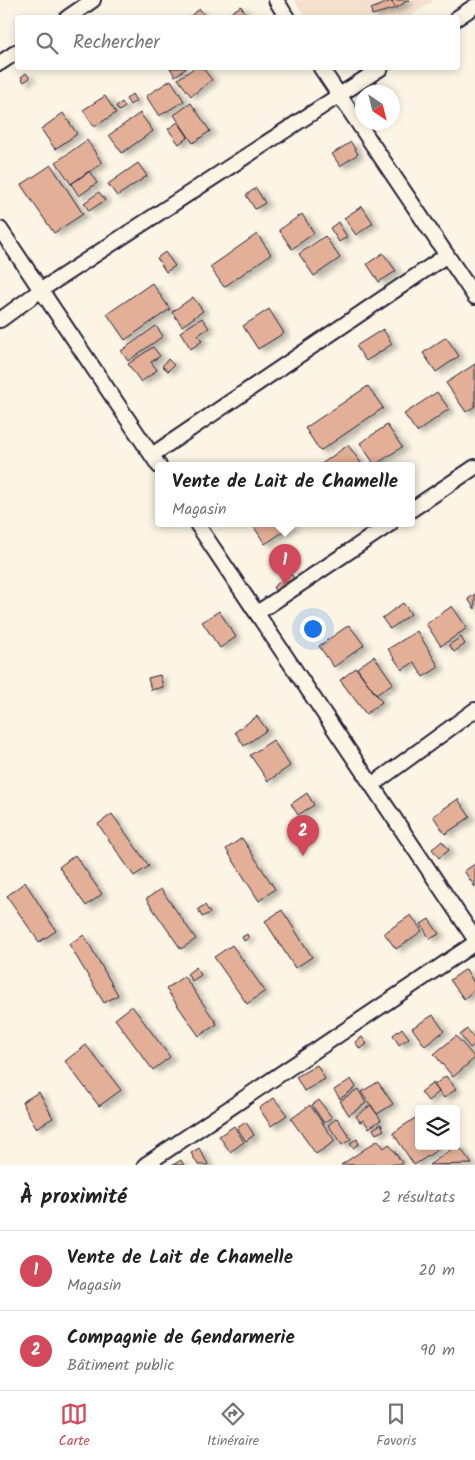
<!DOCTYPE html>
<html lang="fr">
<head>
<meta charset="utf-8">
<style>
  body { margin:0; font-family:Kalam,sans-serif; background:#f2f2f2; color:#222 }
  .controls { position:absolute; right:15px; bottom:15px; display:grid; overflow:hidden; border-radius:5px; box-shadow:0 2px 8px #0003 }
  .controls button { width:45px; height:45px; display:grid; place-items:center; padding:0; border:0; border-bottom:1px solid #e0e0e0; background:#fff; color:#222; font:25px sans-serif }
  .compass { position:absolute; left:355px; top:85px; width:45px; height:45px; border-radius:50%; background:#fff; box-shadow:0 2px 8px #0003; rotate:145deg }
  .you { position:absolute; left:312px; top:628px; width:18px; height:18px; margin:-12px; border:4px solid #fff; border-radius:50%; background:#1a73e8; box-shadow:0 0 0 8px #1a73e833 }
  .badge { display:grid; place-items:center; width:32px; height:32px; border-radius:50%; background:#d1495b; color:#fff; font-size:16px; font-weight:700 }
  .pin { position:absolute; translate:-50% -41px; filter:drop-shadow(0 1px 2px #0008) }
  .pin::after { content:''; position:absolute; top:26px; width:18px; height:15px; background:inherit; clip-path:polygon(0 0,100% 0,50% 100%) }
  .popup { position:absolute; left:155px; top:462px; width:260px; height:65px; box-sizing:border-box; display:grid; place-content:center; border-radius:5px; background:#fff; filter:drop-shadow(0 1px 4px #0005); font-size:16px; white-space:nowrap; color:#767676 }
  .popup b { font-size:19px; color:#222 }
  .popup::after { content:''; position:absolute; left:50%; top:100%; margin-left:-10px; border:10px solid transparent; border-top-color:#fff }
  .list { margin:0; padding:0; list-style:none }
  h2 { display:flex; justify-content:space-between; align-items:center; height:65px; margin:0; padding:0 20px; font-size:21px }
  h2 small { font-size:16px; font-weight:400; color:#767676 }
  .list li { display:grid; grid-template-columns:32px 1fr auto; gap:15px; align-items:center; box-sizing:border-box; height:80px; padding:0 20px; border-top:1px solid #e0e0e0 }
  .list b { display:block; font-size:19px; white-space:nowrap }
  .list p { margin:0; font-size:16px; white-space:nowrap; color:#767676 }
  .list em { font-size:16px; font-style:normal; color:#767676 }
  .icon { flex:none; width:28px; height:28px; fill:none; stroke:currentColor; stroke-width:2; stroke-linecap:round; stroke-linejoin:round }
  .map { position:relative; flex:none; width:475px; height:1165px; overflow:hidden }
  .search { position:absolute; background:#fff; box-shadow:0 2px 8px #0003; left:15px; right:15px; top:15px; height:55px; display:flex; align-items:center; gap:12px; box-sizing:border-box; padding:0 18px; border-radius:5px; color:#767676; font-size:19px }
  .sheet { height:225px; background:#fff }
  nav { display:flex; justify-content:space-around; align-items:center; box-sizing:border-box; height:70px; border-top:1px solid #e0e0e0; background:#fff; font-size:14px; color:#767676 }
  nav a { display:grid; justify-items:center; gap:2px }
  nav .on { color:#d1495b }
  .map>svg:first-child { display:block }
</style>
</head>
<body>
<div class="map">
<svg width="475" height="1165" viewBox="0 0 475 1165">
  <defs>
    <filter id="shadow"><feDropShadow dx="5.5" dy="3" stdDeviation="2.5" flood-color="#0004"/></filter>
  </defs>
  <rect width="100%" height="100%" fill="#fcf5e5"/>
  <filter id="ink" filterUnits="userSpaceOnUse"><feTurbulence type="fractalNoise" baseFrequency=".02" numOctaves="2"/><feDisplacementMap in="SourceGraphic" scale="10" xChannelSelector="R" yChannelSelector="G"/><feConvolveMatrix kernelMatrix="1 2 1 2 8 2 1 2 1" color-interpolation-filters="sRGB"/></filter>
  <g filter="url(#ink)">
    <!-- built -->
    <path fill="#f4e0cd" d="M294,0H434L408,18L306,17Z"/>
    <!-- building -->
    <path fill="#e3af96" stroke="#22223b" filter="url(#shadow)" d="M392,0H409L396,8L391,1Z
      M391,1L396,8L372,15L371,9Z
      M241,6L248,18H224V17Z
      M200,9L206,18H187Z
      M170,68H187L175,76Z
      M194,68H203L212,80L191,96L178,79Z
      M26,73L30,78L24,82L21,77Z
      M171,80L184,101L159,116L146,96Z
      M132,94L136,101L130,105L126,99Z
      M105,96L116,113L94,127L83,110Z
      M122,102L125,107L119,111L116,106Z
      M191,103L210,131L193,143L174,115Z
      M63,113L77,134L55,149L41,129Z
      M140,113L153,131L122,153L109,135Z
      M178,122L188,137L179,144L168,129Z
      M87,140L102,163L71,184L56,162Z
      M351,142L358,154L340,166L332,154Z
      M138,163L147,176L117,196L108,184Z
      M51,165L83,214L54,233L21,185Z
      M89,171L97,183L79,196L71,184Z
      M256,188L265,203L255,209L246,195Z
      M99,192L105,200L89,211L84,203Z
      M362,206L373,223L356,235L344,218Z
      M302,214L314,233L292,249L279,230Z
      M338,222L347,237L339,242L330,228Z
      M257,234L271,254L224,287L210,267Z
      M325,236L340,258L314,276L299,254Z
      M165,252L175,266L166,272L157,258Z
      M383,253L396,271L379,282L367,264Z
      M152,283L170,309L125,340L107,314Z
      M193,297L203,311L182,326L172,312Z
      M269,309L284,333L258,349L243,326Z
      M202,318L209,328L198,335L202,341L191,349L180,332Z
      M156,326L163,336L128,361L121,351Z
      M383,329L392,344L366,361L356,346Z
      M446,337L459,356L436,372L423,353Z
      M153,347L160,356L151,362L157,370L141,382L128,364Z
      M168,359L174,365L168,371L162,366Z
      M475,364V406L466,412L446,383Z
      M368,386L383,408L320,451L305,428Z
      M437,392L449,409L417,432L404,414Z
      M387,425L402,447L375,465L360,443Z
      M348,445L363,466H321L320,465Z
      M252,524H295L265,544Z
      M291,574L296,581L277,594L273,587Z
      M475,594V609L468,599Z
      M403,603L411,614L390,629L382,618Z
      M452,606L467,628L441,646L426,624Z
      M219,611L236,637L220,648L202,622Z
      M349,625L364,645L334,667L319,646Z
      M417,631L439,667L423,677L414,662L402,670L388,649Z
      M461,637L465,644L454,652L449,645Z
      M374,656L393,683L376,695L357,668Z
      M356,668L382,702L366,714L340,680Z
      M160,675L163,687L151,690L148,678Z
      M257,716L267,730L244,746L235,732Z
      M273,740L290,766L268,781L250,755Z
      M307,793L314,805L298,815L291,804Z
      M458,799L470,817L445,834L433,816Z
      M112,814L149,866L134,876L98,824Z
      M242,838L275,889L259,901L226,849Z
      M442,841L449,850L439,858L432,849Z
      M75,855L102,894L86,906L59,867Z
      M475,864V887L464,871Z
      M25,882L56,931L39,942L7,896Z
      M161,889L196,939L181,949L146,899Z
      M205,905L210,913L202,917L198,909Z
      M282,910L312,957L295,968L265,921Z
      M411,915L422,931L396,949L384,933Z
      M429,919L439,934L430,939L421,924Z
      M247,934L249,938L244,941L242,937Z
      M84,935L118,995L104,1003L69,944Z
      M232,945L265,991L247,1004L214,957Z
      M196,967L201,975L192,981L187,974Z
      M466,969L475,985V989L464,999L450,980Z
      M184,976L217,1024L199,1036L166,989Z
      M132,1006L170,1057L153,1070L115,1019Z
      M433,1015L444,1031L425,1046L412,1028Z
      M402,1028L409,1038L399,1045L393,1035Z
      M467,1029L475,1040V1044L470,1048L460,1035Z
      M456,1036L475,1058L453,1077L434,1054Z
      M362,1037L367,1044L360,1049L355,1042Z
      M86,1045L121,1090L99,1106L65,1061Z
      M317,1065L325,1079L304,1091L296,1077Z
      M446,1076L456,1089L444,1098L434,1085Z
      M351,1079L356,1087L340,1099L334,1090Z
      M378,1082L393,1104L377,1114L361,1092Z
      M433,1083L439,1092L428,1101L421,1092Z
      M358,1089L366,1103L349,1115L340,1101Z
      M39,1092L53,1118L36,1128L22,1102Z
      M274,1098L287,1115L271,1126L259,1108Z
      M319,1100L332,1118L324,1123L312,1105Z
      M310,1105L335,1141L316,1154L291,1119Z
      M371,1105L381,1120L369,1128L364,1120L360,1122L356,1116Z
      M337,1118L351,1139L342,1145L328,1125Z
      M415,1118L419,1125V1146L442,1147L414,1165L393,1133Z
      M246,1122L254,1135L246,1141L237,1128Z
      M381,1124L384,1130L376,1134L373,1129Z
      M234,1126L244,1142L230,1152L219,1136Z
      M357,1139L359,1144L353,1148L350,1143Z
      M378,1140L384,1148L389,1144L403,1164L341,1165Z
      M458,1145L472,1164L429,1165L456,1146Z
      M199,1148L208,1164L207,1165H198L191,1153Z
      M181,1160L184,1165H173Z"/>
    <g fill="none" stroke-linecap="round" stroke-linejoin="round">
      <defs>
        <path id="street" d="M276,0L287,18
          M67,18L93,0
          M457,18L475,6
          M0,63L18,51
          M321,68L475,297
          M0,229L159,466
          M0,320L41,290L381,68
          M152,455L447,255
          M411,510L475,467
          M197,524L475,939
          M257,613L390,524
          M372,785L475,710
          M145,1165L475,943"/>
      </defs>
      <!-- street casing -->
      <use href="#street" stroke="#22223b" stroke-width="18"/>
      <!-- street -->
      <use href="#street" stroke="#fcf5e5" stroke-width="14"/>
    </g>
  </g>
</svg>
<div class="controls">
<button><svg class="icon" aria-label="layers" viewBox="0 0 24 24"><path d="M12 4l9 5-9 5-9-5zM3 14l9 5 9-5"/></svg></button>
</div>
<svg class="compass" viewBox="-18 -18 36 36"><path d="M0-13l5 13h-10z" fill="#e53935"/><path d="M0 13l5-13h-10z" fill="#767676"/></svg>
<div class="you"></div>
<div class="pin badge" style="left:285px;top:585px">1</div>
<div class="popup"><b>Vente de Lait de Chamelle</b>Magasin</div>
<div class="pin badge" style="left:303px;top:856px">2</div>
<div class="search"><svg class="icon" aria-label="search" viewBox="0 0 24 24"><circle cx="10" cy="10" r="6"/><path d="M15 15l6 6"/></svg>Rechercher</div>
</div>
<section class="sheet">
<h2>À proximité<small>2 résultats</small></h2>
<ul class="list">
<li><span class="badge">1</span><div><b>Vente de Lait de Chamelle</b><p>Magasin</p></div><em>20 m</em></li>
<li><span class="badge">2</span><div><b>Compagnie de Gendarmerie</b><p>Bâtiment public</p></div><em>90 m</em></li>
</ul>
</section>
<nav>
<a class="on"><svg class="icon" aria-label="map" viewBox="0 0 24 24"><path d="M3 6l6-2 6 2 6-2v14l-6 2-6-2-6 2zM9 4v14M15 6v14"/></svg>Carte</a>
<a><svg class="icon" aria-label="directions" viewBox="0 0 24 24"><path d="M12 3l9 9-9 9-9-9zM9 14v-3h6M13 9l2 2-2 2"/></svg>Itinéraire</a>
<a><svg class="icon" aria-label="saved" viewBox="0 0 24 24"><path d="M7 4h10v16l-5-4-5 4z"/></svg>Favoris</a>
</nav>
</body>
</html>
